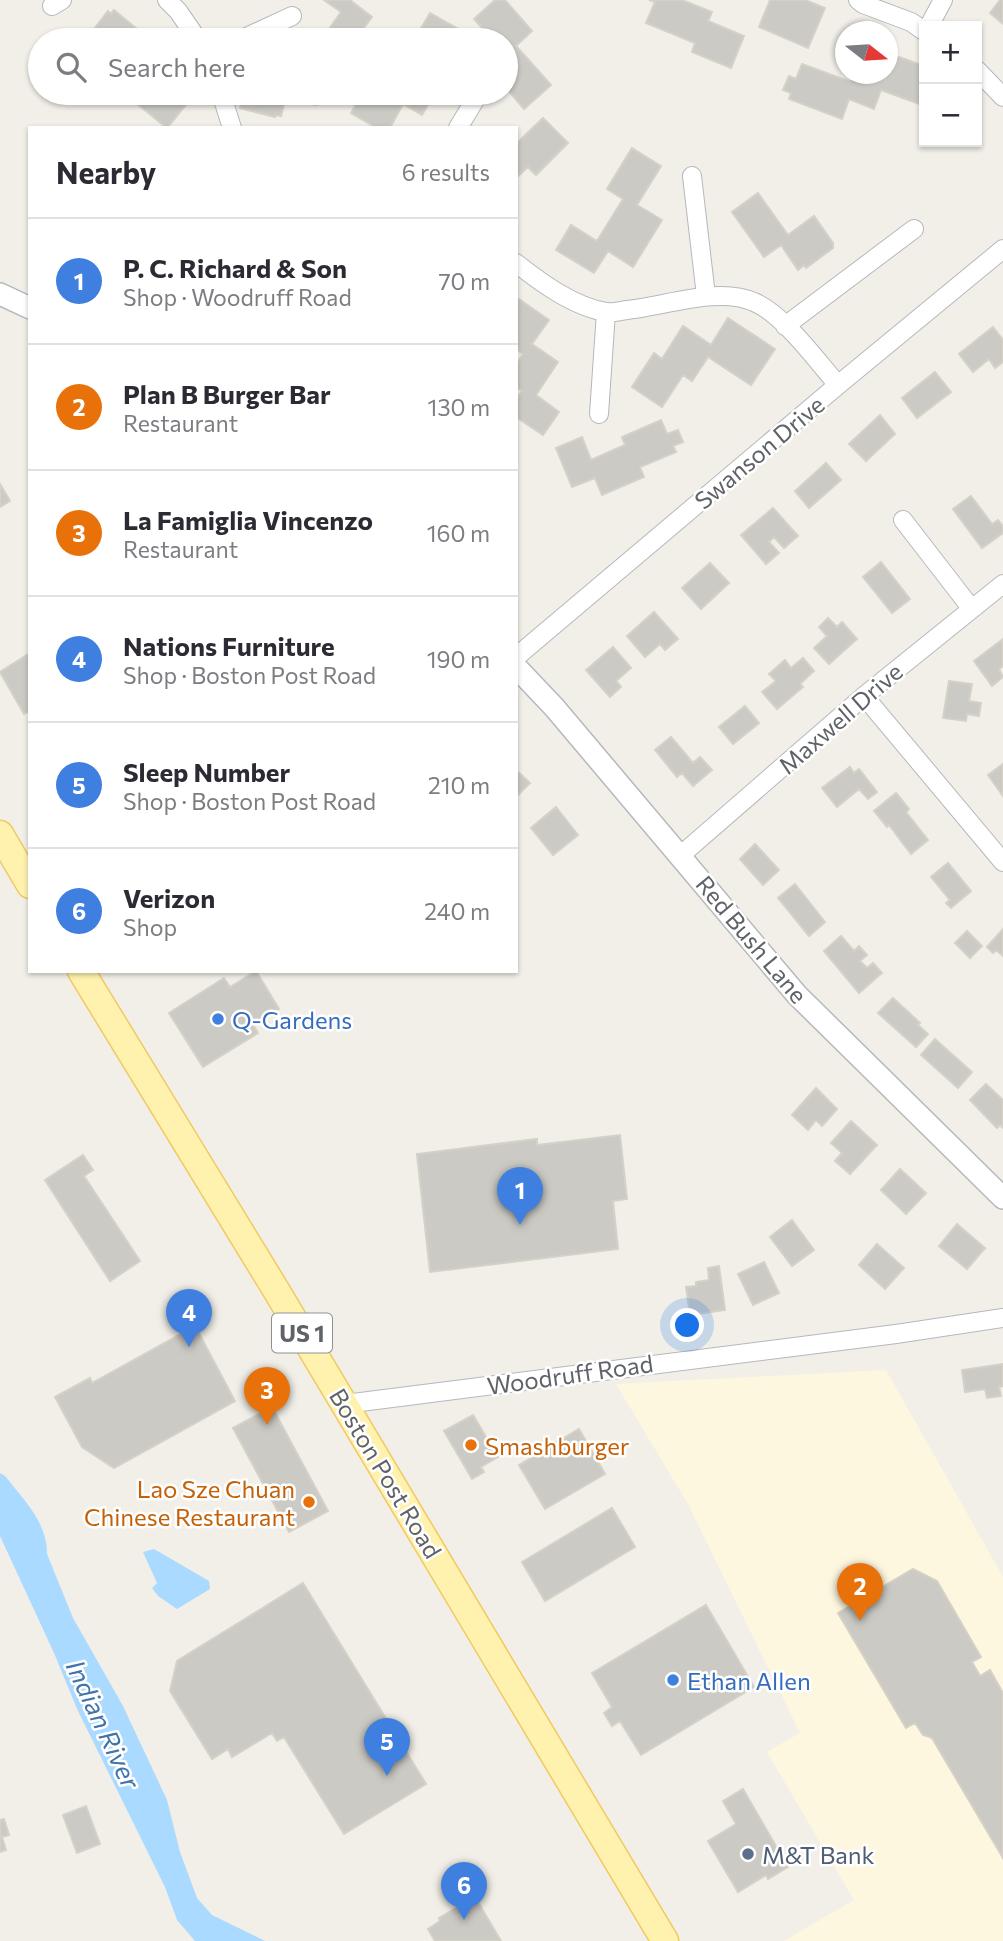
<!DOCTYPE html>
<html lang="en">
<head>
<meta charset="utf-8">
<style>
  body { margin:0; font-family:Commissioner,sans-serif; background:#f7f7f7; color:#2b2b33 }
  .controls { position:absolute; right:21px; top:21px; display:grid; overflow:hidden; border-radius:0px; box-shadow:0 2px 5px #0004 }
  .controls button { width:63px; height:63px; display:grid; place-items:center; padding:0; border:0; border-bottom:2px solid #e1e1e2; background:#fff; color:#2b2b33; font:35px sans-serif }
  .compass { position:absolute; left:835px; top:21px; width:63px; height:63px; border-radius:50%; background:#fff; box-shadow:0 2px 5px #0004; rotate:107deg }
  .you { position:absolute; left:688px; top:1326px; width:24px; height:24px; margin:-18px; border:5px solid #fff; border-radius:50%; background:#1a73e8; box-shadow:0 0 0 10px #1a73e833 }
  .badge { display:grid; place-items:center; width:46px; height:46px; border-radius:50%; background:#ea4335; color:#fff; font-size:23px; font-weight:700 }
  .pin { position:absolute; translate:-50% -58px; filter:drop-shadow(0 2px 4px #0008) }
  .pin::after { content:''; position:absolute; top:37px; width:24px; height:21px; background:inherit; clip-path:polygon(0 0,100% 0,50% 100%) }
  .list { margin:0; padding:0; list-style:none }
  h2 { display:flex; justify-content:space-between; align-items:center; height:91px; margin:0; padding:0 28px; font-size:30px }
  h2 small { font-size:23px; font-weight:400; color:#7c7c81 }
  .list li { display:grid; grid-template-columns:46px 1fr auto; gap:21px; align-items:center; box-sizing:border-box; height:126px; padding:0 28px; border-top:2px solid #e1e1e2 }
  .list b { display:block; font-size:26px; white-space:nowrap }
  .list p { margin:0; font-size:23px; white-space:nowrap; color:#7c7c81 }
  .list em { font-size:23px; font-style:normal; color:#7c7c81 }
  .icon { flex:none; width:38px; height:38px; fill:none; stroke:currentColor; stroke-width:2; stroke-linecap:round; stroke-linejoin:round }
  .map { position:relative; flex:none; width:1003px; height:1941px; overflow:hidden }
  .search { position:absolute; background:#fff; box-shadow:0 2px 5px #0004; left:28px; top:28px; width:490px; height:77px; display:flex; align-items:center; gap:18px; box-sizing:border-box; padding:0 24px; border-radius:38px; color:#7c7c81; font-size:26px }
  .panel { position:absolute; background:#fff; box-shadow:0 2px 5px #0004; left:28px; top:126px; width:490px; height:847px; border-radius:0px }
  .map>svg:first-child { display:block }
</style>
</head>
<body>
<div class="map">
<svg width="1003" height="1941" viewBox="0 0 1003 1941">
  <rect width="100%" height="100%" fill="#f1efe8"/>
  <!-- commercial -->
  <path fill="#fef7e0" d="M886,1370L1003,1577V1941H784L854,1900L767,1752L800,1733L688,1504L616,1384Z"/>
  <!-- water -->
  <path fill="#aadaff" d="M0,1473L5,1476C24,1500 47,1522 47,1554L73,1618L123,1706L167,1800L180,1852L197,1898L212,1915L265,1941H195L177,1920L165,1887L78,1711L54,1653L0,1536Z
    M154,1549L209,1581L210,1589L177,1609L158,1596L152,1588L157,1583L143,1552Z"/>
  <!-- building -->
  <path fill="#cccac5" stroke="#d6d1c6" stroke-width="2" d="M324,0H350L372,17L355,40H329L324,36L341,12Z
    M495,0H505L532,31L516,46L551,85L524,109L506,88V40H493L474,19Z
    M649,0H682L712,12L708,21L744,36L731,68L692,52L695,43L646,23L655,2Z
    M770,0H805L825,8L808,48L759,27Z
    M1000,0H1003V24L990,13Z
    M114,10L137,29L135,31L140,35L136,40H90L87,38L108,11L111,14Z
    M430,13L460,30L455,40H414Z
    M888,53L924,66V98L922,105L881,90L874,109L849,99L842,119L789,99L791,93L783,90L789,76L796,79L802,64L851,82L854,74H888Z
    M139,93H182L189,101L167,128L135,102L141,94Z
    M243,93H319L316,105L286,97L281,116L276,115L275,117L240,108Z
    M362,93L395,94L435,93L422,115L403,104L390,128H377L351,113Z
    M543,118L568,143L536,175L528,167L516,178V144Z
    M632,148L661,166L637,205L662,220L633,267L608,251L594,273L556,250L571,225L597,241L623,199L607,189Z
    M758,193L788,235L814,216L833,243V248L806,268L804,265L798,270L781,245L764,257L732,212Z
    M516,297L549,320L532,344L558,362L536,395L559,412L543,435L516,417V399L522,391L516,387V365L523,354L516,349Z
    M728,318L775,349L751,385L708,357L692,381L683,375L662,407L632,387L654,353L662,359L683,326L711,345Z
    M993,327L1003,340V362L995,368L989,359L973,372L959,354Z
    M935,372L951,392L917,418L902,398Z
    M880,415L895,434L866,461L849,444Z
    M661,420L667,434L678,430L683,442L673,446L676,452L640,467L644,477L602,495L595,478L572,487L556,448L582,437L591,460L625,445L622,437Z
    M826,463L841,480L809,508L795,491Z
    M0,484L10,501L0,507Z
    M971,496L992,524L998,520L1003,526V533L982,548L953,509Z
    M773,508L798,536L784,548L774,537L769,542L779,553L766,564L741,535Z
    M881,562L910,599L892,613L863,577Z
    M710,563L729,583L701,609L682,588Z
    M654,612L678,639L665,650L660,644L645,657L627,636Z
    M828,618L837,627L842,622L857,639L829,664L814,648L827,636L819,627Z
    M1003,639V666L999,669L1003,677L992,686L974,661Z
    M613,647L631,668L616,681L621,687L610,697L586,670Z
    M30,653V711L24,714L0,672Z
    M803,658L814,671L800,684L803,687L777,709L762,692L776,681L769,674L785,660L791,668Z
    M949,681L972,684L969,701L981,703L979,716L967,714L966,721L943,718Z
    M745,706L759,723L733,744L719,727Z
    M671,737L693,763L700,757L712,770L693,786L682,773L677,777L655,750Z
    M1003,764V796L988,775Z
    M850,767L854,773L859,769L877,792L868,799L859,789L837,807L822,788Z
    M516,770L530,783L516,797Z
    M896,793L909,809L906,812L928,840L911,854L889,825L887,827L874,811Z
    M556,807L578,835L553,855L531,828Z
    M755,844L779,870L763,885L740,859Z
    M948,863L971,891L951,908L946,903L950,900L931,877Z
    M795,884L825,922L809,936L778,898Z
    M1003,929V956L996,950L993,953L987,947Z
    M967,931L982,946L970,958L955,943Z
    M841,936L854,951L859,946L867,955L860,961L867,968L873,963L882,973L859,993L824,951Z
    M256,971L279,1009L253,1025L258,1033L203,1067L169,1013L224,978L230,987Z
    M893,998L920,1023L918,1025L928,1034L916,1047L878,1013Z
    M935,1039L972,1072L958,1088L921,1055Z
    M986,1084L1003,1100V1128L1000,1125L997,1128L970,1100Z
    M816,1088L837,1109L822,1126L816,1120L808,1130L792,1115Z
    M851,1121L877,1145L850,1174L835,1161L842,1153L831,1143Z
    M620,1135L627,1199L613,1201L618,1249L430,1272L417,1154L537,1139V1145Z
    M83,1155L93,1170L84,1176L140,1261L110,1281L45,1180Z
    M900,1169L926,1193L906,1214L881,1190Z
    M792,1220L814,1250L792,1266L770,1237Z
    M957,1224L985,1248L967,1269L939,1246Z
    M877,1244L904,1268L885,1289L859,1265Z
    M764,1262L779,1293L753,1305L738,1274Z
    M719,1266L725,1310L690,1315L686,1287L696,1286V1282L709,1280L708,1268Z
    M195,1326L235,1401L114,1468L82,1447L55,1397L90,1378L92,1383Z
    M1003,1364V1386L999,1387L1001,1396L987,1398L985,1389L965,1392L962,1370Z
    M272,1407L328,1511L289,1532L233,1428Z
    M473,1415L498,1457L481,1467L484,1472L472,1479L444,1431Z
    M579,1429L605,1474L545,1509L519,1465Z
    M612,1508L635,1547L545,1601L522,1562Z
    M913,1569L937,1581L981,1657L972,1662L980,1676L990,1670L1003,1693V1858L932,1738L923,1735L915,1723L906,1728L838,1613Z
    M303,1583L426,1784L344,1834L284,1737L277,1741L272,1733L232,1757L228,1749L212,1759L170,1691L177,1661Z
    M706,1605L754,1687L641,1755L620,1721L612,1726L604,1713L612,1707L592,1673Z
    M743,1789L788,1867L768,1879L766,1875L738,1892L708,1841L736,1824L723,1801Z
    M86,1806L100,1844L77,1853L63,1815Z
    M4,1819L9,1835L2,1837L6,1850L0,1852V1820Z
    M475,1897L501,1941H435L428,1929L440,1921L439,1918Z"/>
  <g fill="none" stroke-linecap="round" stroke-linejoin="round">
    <defs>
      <path id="minor" d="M167,0L178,11L198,40
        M858,0L863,4L911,22L924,31
        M52,6L62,0
        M929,26L943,0
        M240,40L292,16
        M977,70L1003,97
        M221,93L232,128
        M458,128L479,93
        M692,176L706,296
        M516,263C540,282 574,307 606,312C612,313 620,311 627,310C666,306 719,286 754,302C783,314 817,361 838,385
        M785,326L914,229
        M599,414L606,312
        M903,520L971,608
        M516,657L838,385L1003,249
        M864,696L1003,862
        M681,855L864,696L1003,584
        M345,1404L896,1334L1003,1318"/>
      <path id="tertiary" d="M0,294L30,308
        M516,667L554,707L797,995L1003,1198"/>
      <path id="primary" d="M0,834L30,885
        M81,971L276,1290L665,1941"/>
    </defs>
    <!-- minor casing -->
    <use href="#minor" stroke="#b5b8bc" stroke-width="20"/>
    <!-- tertiary casing -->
    <use href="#tertiary" stroke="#b5b8bc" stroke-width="24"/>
    <!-- primary casing -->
    <use href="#primary" stroke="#f2c960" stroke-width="29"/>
    <!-- minor -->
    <use href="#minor" stroke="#fff" stroke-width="18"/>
    <!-- tertiary -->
    <use href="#tertiary" stroke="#fff" stroke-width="21"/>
    <!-- primary -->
    <use href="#primary" stroke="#fff2af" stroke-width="26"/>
  </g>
  <!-- markers -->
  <g fill="#3f7fe0" stroke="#fff" stroke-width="2.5">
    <circle cx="218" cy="1019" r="7"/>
    <circle cx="673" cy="1680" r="7"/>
  </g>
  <g fill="#e8710a" stroke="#fff" stroke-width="2.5">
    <circle cx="471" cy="1445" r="7"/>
    <circle cx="309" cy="1502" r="7"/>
  </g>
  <circle fill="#5c6f8a" stroke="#fff" stroke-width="2.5" cx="748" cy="1854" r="7"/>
  <g text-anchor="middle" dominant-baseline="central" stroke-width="5" stroke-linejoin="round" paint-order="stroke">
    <!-- shield labels -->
    <rect fill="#fff" stroke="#8f9295" stroke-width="2" x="272" y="1313.5" width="60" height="39" rx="5"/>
    <g font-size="23" font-weight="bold" fill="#5f6368">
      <text x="302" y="1333">US 1</text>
    </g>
    <!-- street labels -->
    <g font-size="24" fill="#5f6368" stroke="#fff">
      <text transform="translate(759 452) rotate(-40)">Swanson Drive</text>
      <text transform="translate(840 718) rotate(-41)">Maxwell Drive</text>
      <text transform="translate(752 939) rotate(50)">Red Bush Lane</text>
      <text transform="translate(570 1374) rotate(-8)">Woodruff Road</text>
      <text transform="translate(386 1473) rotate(59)">Boston Post Road</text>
    </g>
    <!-- shop labels -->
    <g font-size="24" fill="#366cbe" stroke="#fff" text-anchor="start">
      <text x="232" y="1019">Q-Gardens</text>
      <text x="687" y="1680">Ethan Allen</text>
    </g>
    <!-- food labels -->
    <g font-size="24" fill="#c56008" stroke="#fff" text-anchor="start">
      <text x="485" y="1445">Smashburger</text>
      <text x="295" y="1488" text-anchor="end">Lao Sze Chuan<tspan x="295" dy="28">Chinese Restaurant</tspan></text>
    </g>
    <!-- service labels -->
    <g font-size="24" fill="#4e5e75" stroke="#fff" text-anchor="start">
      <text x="762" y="1854">M&amp;T Bank</text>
    </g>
    <!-- water labels -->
    <g font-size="26" font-style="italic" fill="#4174aa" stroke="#fff">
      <text transform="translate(104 1724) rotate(65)">Indian River</text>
    </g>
  </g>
</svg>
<div class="controls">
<button>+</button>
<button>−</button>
</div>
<svg class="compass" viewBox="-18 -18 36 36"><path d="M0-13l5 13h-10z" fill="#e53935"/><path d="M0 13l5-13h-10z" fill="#7c7c81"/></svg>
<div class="you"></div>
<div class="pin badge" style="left:520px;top:1225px;background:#3f7fe0">1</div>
<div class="pin badge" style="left:860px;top:1621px;background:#e8710a">2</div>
<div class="pin badge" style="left:267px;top:1425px;background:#e8710a">3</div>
<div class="pin badge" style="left:189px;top:1347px;background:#3f7fe0">4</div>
<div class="pin badge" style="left:387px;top:1776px;background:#3f7fe0">5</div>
<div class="pin badge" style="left:464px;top:1920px;background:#3f7fe0">6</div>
<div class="search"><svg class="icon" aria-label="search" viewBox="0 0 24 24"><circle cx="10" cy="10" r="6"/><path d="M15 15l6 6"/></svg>Search here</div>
<section class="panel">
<h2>Nearby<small>6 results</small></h2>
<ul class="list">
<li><span class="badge" style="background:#3f7fe0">1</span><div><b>P. C. Richard &amp; Son</b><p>Shop · Woodruff Road</p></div><em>70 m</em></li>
<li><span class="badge" style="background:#e8710a">2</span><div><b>Plan B Burger Bar</b><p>Restaurant</p></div><em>130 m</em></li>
<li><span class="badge" style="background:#e8710a">3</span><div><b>La Famiglia Vincenzo</b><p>Restaurant</p></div><em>160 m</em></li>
<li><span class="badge" style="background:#3f7fe0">4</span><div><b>Nations Furniture</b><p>Shop · Boston Post Road</p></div><em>190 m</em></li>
<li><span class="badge" style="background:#3f7fe0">5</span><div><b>Sleep Number</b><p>Shop · Boston Post Road</p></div><em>210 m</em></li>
<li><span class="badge" style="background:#3f7fe0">6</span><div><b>Verizon</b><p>Shop</p></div><em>240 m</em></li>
</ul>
</section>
</div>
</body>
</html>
